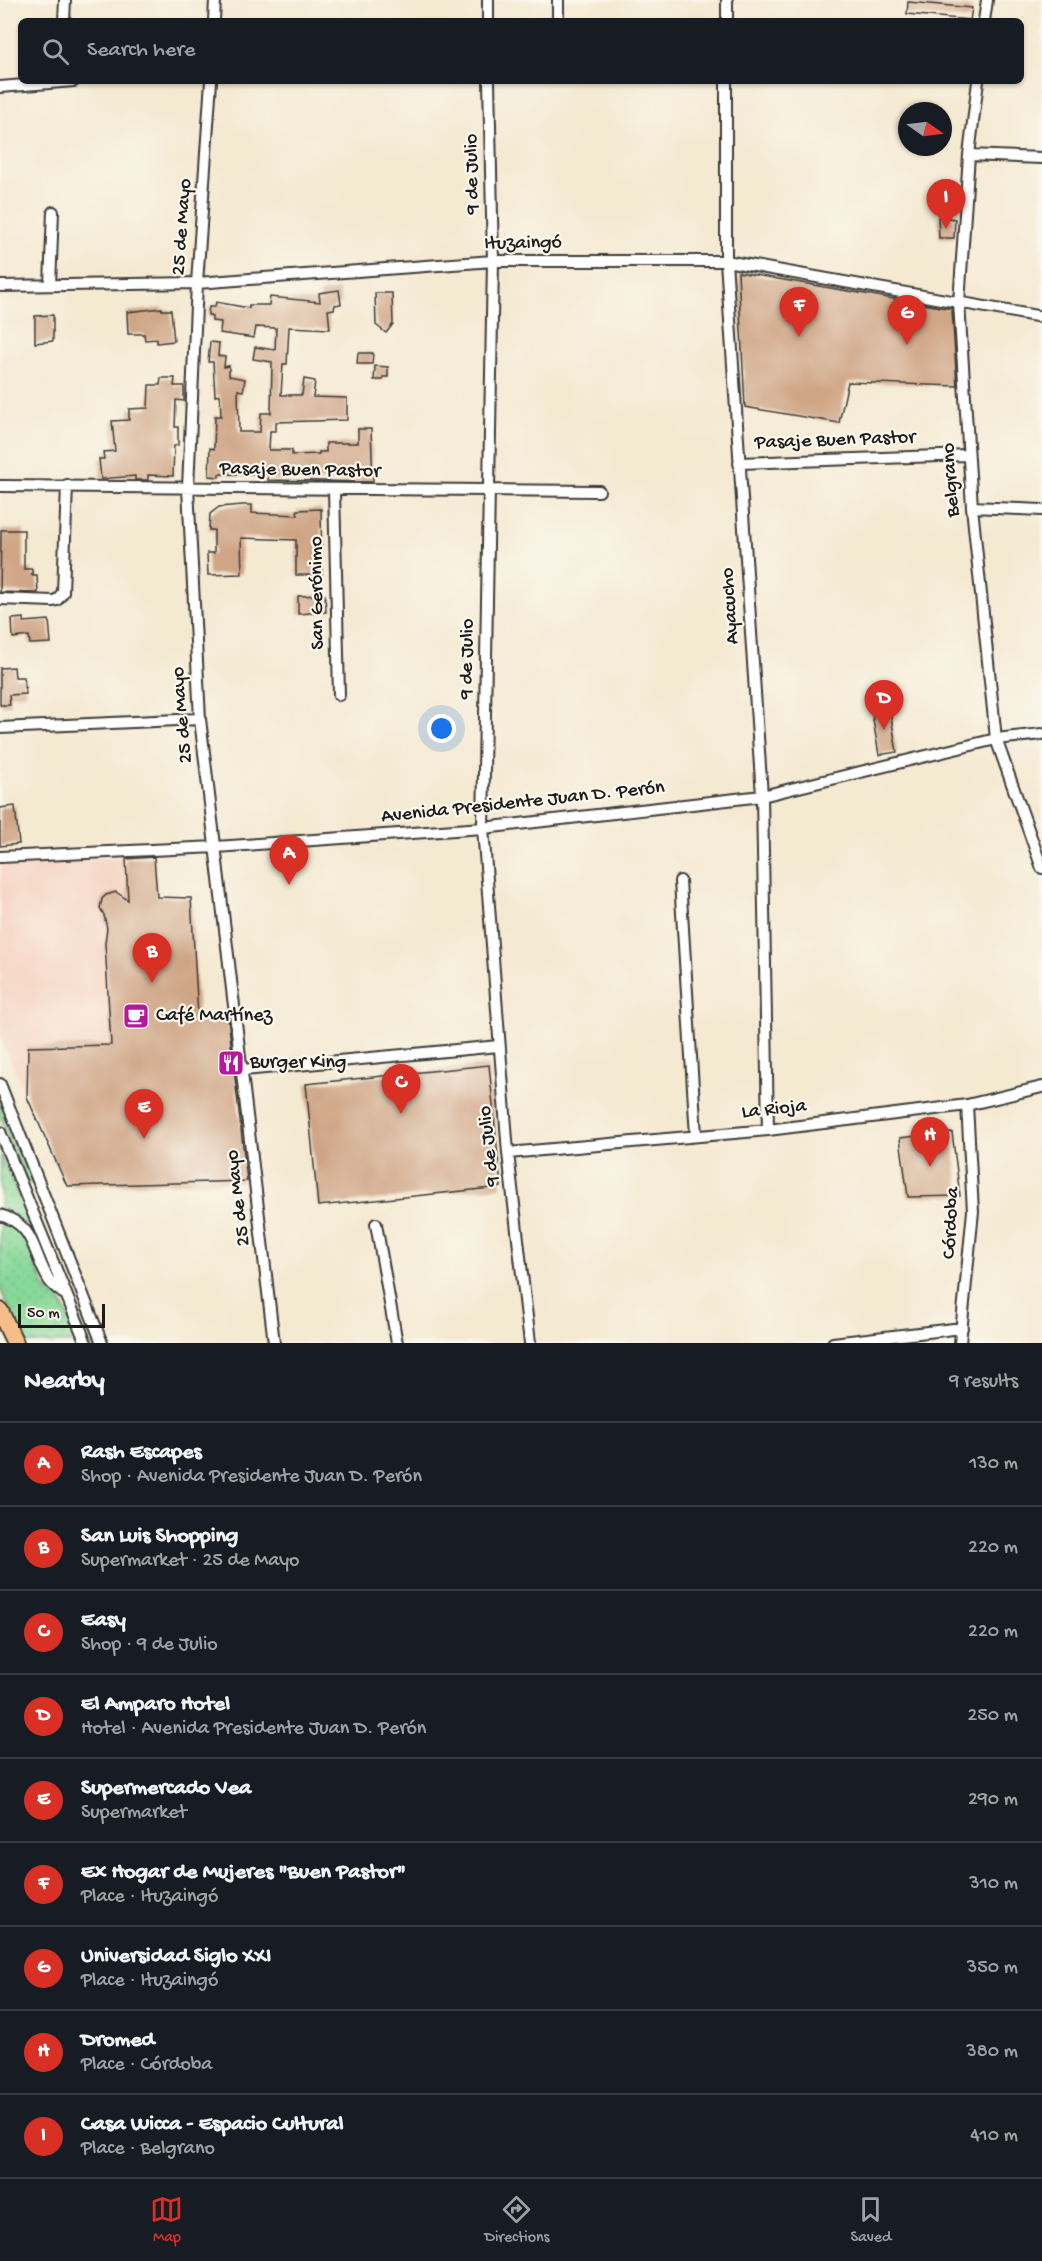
<!DOCTYPE html>
<html lang="en">
<head>
<meta charset="utf-8">
<style>
  body { margin:0; font-family:"Gochi Hand",sans-serif; background:#20242c; color:#f1f3f6 }
  .compass { position:absolute; left:898px; top:102px; width:54px; height:54px; border-radius:50%; background:#171b24; box-shadow:0 2px 4px #0004; rotate:104deg }
  .scale { position:absolute; left:18px; bottom:15px; width:87px; box-sizing:border-box; padding-left:6px; border:3px solid #1c1c1c; border-top:0; font-size:16px; line-height:21px; white-space:nowrap; color:#1c1c1c; -webkit-text-stroke:4px #fbf7ec; paint-order:stroke }
  .you { position:absolute; left:442px; top:729px; width:21px; height:21px; margin:-15px; border:4px solid #fff; border-radius:50%; background:#1a73e8; box-shadow:0 0 0 9px #1a73e833 }
  .badge { display:grid; place-items:center; width:39px; height:39px; border-radius:50%; background:#d93025; color:#fff; font-size:20px; font-weight:700 }
  .pin { position:absolute; translate:-50% -50px; filter:drop-shadow(0 2px 3px #0008) }
  .pin::after { content:''; position:absolute; top:32px; width:21px; height:18px; background:inherit; clip-path:polygon(0 0,100% 0,50% 100%) }
  .list { margin:0; padding:0; list-style:none }
  h2 { display:flex; justify-content:space-between; align-items:center; height:78px; margin:0; padding:0 24px; font-size:26px }
  h2 small { font-size:20px; font-weight:400; color:#9ea1a6 }
  .list li { display:grid; grid-template-columns:39px 1fr auto; gap:18px; align-items:center; box-sizing:border-box; height:84px; padding:0 24px; border-top:2px solid #363941 }
  .list b { display:block; font-size:22px; white-space:nowrap }
  .list p { margin:0; font-size:20px; white-space:nowrap; color:#9ea1a6 }
  .list em { font-size:20px; font-style:normal; color:#9ea1a6 }
  .icon { flex:none; width:33px; height:33px; fill:none; stroke:currentColor; stroke-width:2; stroke-linecap:round; stroke-linejoin:round }
  .map { position:relative; flex:none; width:1042px; height:1343px; overflow:hidden }
  .search { position:absolute; background:#171b24; box-shadow:0 2px 4px #0004; left:18px; right:18px; top:18px; height:66px; display:flex; align-items:center; gap:15px; box-sizing:border-box; padding:0 21px; border-radius:9px; color:#9ea1a6; font-size:22px }
  .sheet { height:834px; background:#171b24 }
  nav { display:flex; justify-content:space-around; align-items:center; box-sizing:border-box; height:84px; border-top:2px solid #363941; background:#171b24; font-size:16px; color:#9ea1a6 }
  nav a { display:grid; justify-items:center; gap:3px }
  nav .on { color:#d93025 }
  .map>svg:first-child { display:block }
</style>
</head>
<body>
<div class="map">
<svg width="1042" height="1343" viewBox="0 0 1042 1343">
  <defs>
    <pattern id="grass-dots" width="8" height="8" patternUnits="userSpaceOnUse" patternTransform="scale(1.5)"><rect width="8" height="8" fill="#87d899"/><path d="M2 2h.1M6 6h.1" fill="none" stroke="#74b983" stroke-width="1.8" stroke-linecap="round"/></pattern>
  </defs>
  <rect width="100%" height="100%" fill="#fbf7ec"/>
  <filter id="ink" filterUnits="userSpaceOnUse"><feTurbulence type="fractalNoise" baseFrequency=".0167" numOctaves="2"/><feDisplacementMap in="SourceGraphic" scale="12" xChannelSelector="R" yChannelSelector="G"/><feConvolveMatrix kernelMatrix="1 2 1 2 8 2 1 2 1" color-interpolation-filters="sRGB"/></filter>
  <filter id="wash" filterUnits="userSpaceOnUse"><feTurbulence type="fractalNoise" baseFrequency=".008" numOctaves="4" result="noise"/><feDisplacementMap in="SourceGraphic" scale="24" xChannelSelector="R" yChannelSelector="G"/><feGaussianBlur stdDeviation="1.35" result="paint"/><feColorMatrix in="noise" values="0 0 0 0 0 0 0 0 0 0 0 0 0 0 0 0 0 1.4 0 .05"/><feComposite in="paint" operator="in"/></filter>
  <g filter="url(#wash)">
    <rect width="100%" height="100%" fill="#f4e9d1"/>
    <!-- built -->
    <path fill="#f5d3c1" d="M154,856L157,897L191,898L198,1016L231,1018L247,1181L67,1186L0,1036V864Z"/>
    <!-- grass -->
    <path fill="url(#grass-dots)" stroke="#527a5a" stroke-width="1.5" d="M0,1097L34,1181L27,1184L0,1117Z
      M1,1154L31,1226L0,1211Z
      M0,1220L15,1226L24,1236L46,1289L60,1299L80,1343H25L0,1288Z"/>
    <g id="blocks">
      <!-- building -->
      <path fill="#cfa585" d="M908,2L972,8L970,20L907,14Z
        M938,217L955,219L954,238H939Z
        M738,272L952,309L957,386L848,382L839,423L745,407Z
        M339,290L341,304L335,305L334,309L328,310L330,329L289,327L287,364H283L281,395H302L304,379L315,381L313,397L347,398V420L276,422V431H270L269,450H292V455L319,454V452H326V443H358V429H371L373,482L268,480V475L219,474V477L209,476L210,448L214,449L215,416H221L220,395L215,396L213,362H208L210,342L219,343L218,356L225,357L224,367L229,366V376L245,379L243,391L238,390L239,432H260L261,413H271L272,362L253,359L255,347L275,350L276,328L256,327L254,338L220,333L221,322L212,321V316L208,315L209,307H215L216,302L249,308V305H269L270,297L320,302L319,293Z
        M375,293H392L393,324L386,333L376,325Z
        M162,308V310H171L174,341L157,343V339L145,340L144,334H128L127,312Z
        M53,315V341L35,343V316Z
        M358,353H373L372,364H357Z
        M375,366L388,367V377H383V380H374Z
        M161,378H175L174,386H184V401L176,400L175,427H178V445L174,446L173,476L148,475V480H135V476L101,479L99,459H104L103,452L115,451L112,421L129,420V409L148,408L149,385H160Z
        M243,505H252V513L298,515L297,510L321,509L322,575H296V540L241,538L242,574L208,575L207,553H214V530H209L210,514L219,507Z
        M1,530H24V569H32V575H37L38,593L0,592Z
        M325,595L326,612L298,614V596Z
        M24,618V622L49,620L51,643L30,644L29,636L13,638L12,619Z
        M14,667L15,677H24L26,694L9,695L10,705H0V668Z
        M889,705L897,752L879,755L871,708Z
        M15,806L19,844L0,846V808Z
        M154,857L157,897L191,898L198,1016L228,1018L247,1181L67,1186L27,1097L28,1047L111,1045L105,943L107,928L104,915L100,908L102,899L106,895L116,892L128,900L126,859Z
        M489,1065L501,1187L318,1206L306,1084Z
        M952,1132L960,1196L908,1197L900,1138Z"/>
    </g>
  </g>
  <g filter="url(#ink)">
    <use href="#blocks" fill-opacity="0" stroke="#3c3b37" stroke-width="1.5"/>
    <g fill="none" stroke-linecap="round" stroke-linejoin="round">
      <defs>
        <path id="minor" d="M488,0V21
          M558,0V21
          M64,21L65,0
          M214,21L215,0
          M727,21V0
          M984,21L987,0
          M211,81L197,283L188,488L200,719L274,1343
          M489,81L493,261L483,828L508,1153L530,1343
          M726,81V261L762,796L768,1130
          M978,81L969,155L959,303L972,507L996,739L1042,868
          M0,87L74,81
          M969,155L1042,158
          M50,285L53,212
          M0,286L197,283L493,261H726L1042,317
          M739,463L968,455
          M0,486L599,491
          M334,490L339,695
          M972,507L1042,510
          M0,599L53,601L57,600L63,592L67,485
          M0,728L200,719
          M0,857L216,847L483,828L762,796L996,739L1042,734
          M680,881L696,1136
          M243,1070L499,1046
          M0,1084L102,1343
          M0,1132L86,1343
          M508,1153L768,1130L967,1105L1042,1087
          M0,1215C36,1225 32,1253 49,1280C52,1285 58,1289 63,1293
          M376,1224L397,1343
          M833,1343L962,1328
          M960,1343L973,1211L967,1105"/>
        <path id="highway" d="M0,1311L15,1343"/>
      </defs>
      <!-- minor casing -->
      <use href="#minor" stroke="#3c3b37" stroke-width="14"/>
      <!-- highway casing -->
      <use href="#highway" stroke="#3c3b37" stroke-width="20"/>
      <!-- minor -->
      <use href="#minor" stroke="#fff" stroke-width="10"/>
      <!-- highway -->
      <use href="#highway" stroke="#f6be87" stroke-width="16"/>
    </g>
  </g>
  <!-- icons -->
  <defs>
    <symbol id="cafe-square" viewBox="-11 -11 22 22"><rect x="-9" y="-9" width="18" height="18" rx="4" fill="#b5179e" stroke="#fbf7ec"/><path d="M-5.5-4.5H6V0H3Q3 3.5 0 3.5H-2.5Q-5.5 3.5-5.5 0ZM3-3.2v2h1.7v-2ZM-6 4.5H4V6H-6Z" fill="#fff"/></symbol>
    <symbol id="restaurant-square" viewBox="-11 -11 22 22"><rect x="-9" y="-9" width="18" height="18" rx="4" fill="#b5179e" stroke="#fbf7ec"/><path d="M-5-6h1v4h1v-4h1v4h1v-4h1v5L-1.5 .5V6h-2V.5L-5-1ZM5-6V6H3V1.5H1.5Q1.5-4 5-6Z" fill="#fff"/></symbol>
  </defs>
  <g fill-rule="evenodd">
    <use href="#cafe-square" x="121" y="1001" width="30" height="30"/>
    <use href="#restaurant-square" x="216" y="1048" width="30" height="30"/>
  </g>
  <g text-anchor="middle" dominant-baseline="central" stroke-width="4.5" stroke-linejoin="round" paint-order="stroke">
    <!-- street labels -->
    <g font-size="20" fill="#1c1c1c" stroke="#fbf7ec">
      <text transform="translate(473 174) rotate(-91)">9 de Julio</text>
      <text transform="translate(183 227) rotate(-86)">25 de Mayo</text>
      <text transform="translate(523 244) rotate(-1)">Ituzaingó</text>
      <text transform="translate(835 441) rotate(-2)">Pasaje Buen Pastor</text>
      <text transform="translate(300 471) rotate(1)">Pasaje Buen Pastor</text>
      <text transform="translate(952 480) rotate(-94)">Belgrano</text>
      <text transform="translate(318 593) rotate(-91)">San Gerónimo</text>
      <text transform="translate(731 606) rotate(-94)">Ayacucho</text>
      <text transform="translate(468 659) rotate(-89)">9 de Julio</text>
      <text transform="translate(183 715) rotate(-95)">25 de Mayo</text>
      <text transform="translate(523 803) rotate(-6)">Avenida Presidente Juan D. Perón</text>
      <text transform="translate(774 1110) rotate(-6)">La Rioja</text>
      <text transform="translate(490 1146) rotate(-96)">9 de Julio</text>
      <text transform="translate(239 1198) rotate(-97)">25 de Mayo</text>
      <text transform="translate(952 1223) rotate(-87)">Córdoba</text>
    </g>
    <!-- poi labels -->
    <g font-size="20" fill="#1c1c1c" stroke="#fbf7ec" text-anchor="start">
      <text x="156" y="1016">Café Martínez</text>
      <text x="250" y="1063">Burger King</text>
    </g>
  </g>
</svg>
<svg class="compass" viewBox="-18 -18 36 36"><path d="M0-13l5 13h-10z" fill="#e53935"/><path d="M0 13l5-13h-10z" fill="#9ea1a6"/></svg>
<div class="scale">50 m</div>
<div class="you"></div>
<div class="pin badge" style="left:289px;top:885px">A</div>
<div class="pin badge" style="left:152px;top:983px">B</div>
<div class="pin badge" style="left:401px;top:1114px">C</div>
<div class="pin badge" style="left:884px;top:730px">D</div>
<div class="pin badge" style="left:144px;top:1139px">E</div>
<div class="pin badge" style="left:799px;top:337px">F</div>
<div class="pin badge" style="left:907px;top:345px">G</div>
<div class="pin badge" style="left:930px;top:1167px">H</div>
<div class="pin badge" style="left:946px;top:229px">I</div>
<div class="search"><svg class="icon" aria-label="search" viewBox="0 0 24 24"><circle cx="10" cy="10" r="6"/><path d="M15 15l6 6"/></svg>Search here</div>
</div>
<section class="sheet">
<h2>Nearby<small>9 results</small></h2>
<ul class="list">
<li><span class="badge">A</span><div><b>Rash Escapes</b><p>Shop · Avenida Presidente Juan D. Perón</p></div><em>130 m</em></li>
<li><span class="badge">B</span><div><b>San Luis Shopping</b><p>Supermarket · 25 de Mayo</p></div><em>220 m</em></li>
<li><span class="badge">C</span><div><b>Easy</b><p>Shop · 9 de Julio</p></div><em>220 m</em></li>
<li><span class="badge">D</span><div><b>El Amparo Hotel</b><p>Hotel · Avenida Presidente Juan D. Perón</p></div><em>250 m</em></li>
<li><span class="badge">E</span><div><b>Supermercado Vea</b><p>Supermarket</p></div><em>290 m</em></li>
<li><span class="badge">F</span><div><b>Ex Hogar de Mujeres &quot;Buen Pastor&quot;</b><p>Place · Ituzaingó</p></div><em>310 m</em></li>
<li><span class="badge">G</span><div><b>Universidad Siglo XXI</b><p>Place · Ituzaingó</p></div><em>350 m</em></li>
<li><span class="badge">H</span><div><b>Dromed</b><p>Place · Córdoba</p></div><em>380 m</em></li>
<li><span class="badge">I</span><div><b>Casa Wicca - Espacio Cultural</b><p>Place · Belgrano</p></div><em>410 m</em></li>
</ul>
</section>
<nav>
<a class="on"><svg class="icon" aria-label="map" viewBox="0 0 24 24"><path d="M3 6l6-2 6 2 6-2v14l-6 2-6-2-6 2zM9 4v14M15 6v14"/></svg>Map</a>
<a><svg class="icon" aria-label="directions" viewBox="0 0 24 24"><path d="M12 3l9 9-9 9-9-9zM9 14v-3h6M13 9l2 2-2 2"/></svg>Directions</a>
<a><svg class="icon" aria-label="saved" viewBox="0 0 24 24"><path d="M7 4h10v16l-5-4-5 4z"/></svg>Saved</a>
</nav>
</body>
</html>
